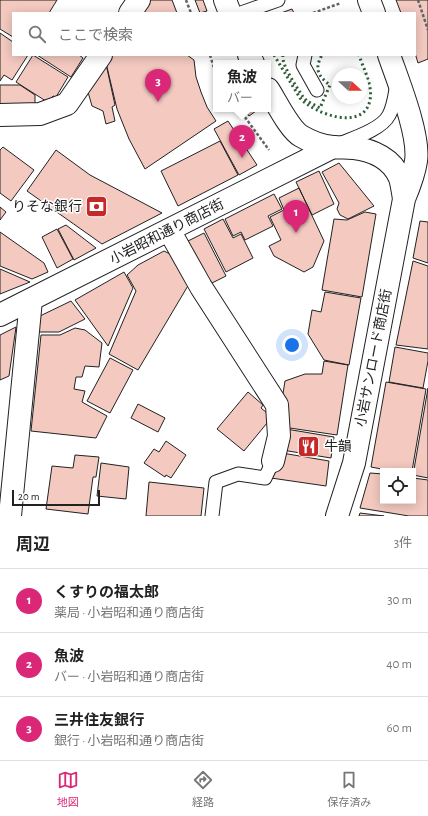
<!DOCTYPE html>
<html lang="ja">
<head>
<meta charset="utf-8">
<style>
  body { margin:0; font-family:"Alegreya Sans","Noto Sans JP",sans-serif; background:#f6f6f6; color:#222 }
  .controls { position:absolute; right:12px; bottom:12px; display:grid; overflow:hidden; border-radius:0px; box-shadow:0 2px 10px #0003 }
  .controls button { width:36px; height:36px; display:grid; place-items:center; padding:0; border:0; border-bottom:1px solid #e0e0e0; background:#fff; color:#222; font:20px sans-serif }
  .compass { position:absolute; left:332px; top:68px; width:36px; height:36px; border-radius:50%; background:#fff; box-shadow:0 2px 10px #0003; rotate:111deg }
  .scale { position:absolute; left:12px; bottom:10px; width:88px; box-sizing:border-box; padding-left:4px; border:2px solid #222; border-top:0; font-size:11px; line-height:14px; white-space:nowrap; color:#222; -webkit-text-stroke:3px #fff; paint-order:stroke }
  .you { position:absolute; left:292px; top:345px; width:14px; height:14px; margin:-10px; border:3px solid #fff; border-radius:50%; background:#1a73e8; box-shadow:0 0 0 6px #1a73e833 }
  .badge { display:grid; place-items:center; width:26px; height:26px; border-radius:50%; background:#db2777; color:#fff; font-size:13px; font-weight:700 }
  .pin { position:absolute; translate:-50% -33px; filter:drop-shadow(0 1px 2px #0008) }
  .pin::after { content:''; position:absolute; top:21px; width:14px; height:12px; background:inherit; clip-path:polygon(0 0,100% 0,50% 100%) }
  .popup { position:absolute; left:213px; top:60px; width:58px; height:52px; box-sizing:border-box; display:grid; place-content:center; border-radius:0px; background:#fff; filter:drop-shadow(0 1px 3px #0005); font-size:13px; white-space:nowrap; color:#767676 }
  .popup b { font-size:15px; color:#222 }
  .popup::after { content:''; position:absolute; left:50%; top:100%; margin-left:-8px; border:8px solid transparent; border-top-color:#fff }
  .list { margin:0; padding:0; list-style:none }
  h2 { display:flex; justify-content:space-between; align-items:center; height:52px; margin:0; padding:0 16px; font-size:17px }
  h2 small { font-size:13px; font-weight:400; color:#767676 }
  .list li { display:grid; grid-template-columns:26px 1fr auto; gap:12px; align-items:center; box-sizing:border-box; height:64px; padding:0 16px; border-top:1px solid #e0e0e0 }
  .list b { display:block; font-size:15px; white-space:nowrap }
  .list p { margin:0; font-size:13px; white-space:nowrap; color:#767676 }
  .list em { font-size:13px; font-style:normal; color:#767676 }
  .icon { flex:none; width:22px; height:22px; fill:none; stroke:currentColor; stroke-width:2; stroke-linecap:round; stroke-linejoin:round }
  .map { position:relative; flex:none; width:428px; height:516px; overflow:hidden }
  .search { position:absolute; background:#fff; box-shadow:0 2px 10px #0003; left:12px; right:12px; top:12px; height:44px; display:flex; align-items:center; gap:10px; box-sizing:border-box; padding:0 14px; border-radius:0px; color:#767676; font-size:15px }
  .sheet { height:244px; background:#fff }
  nav { display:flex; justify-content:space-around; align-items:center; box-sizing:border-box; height:56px; border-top:1px solid #e0e0e0; background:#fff; font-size:11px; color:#767676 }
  nav a { display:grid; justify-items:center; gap:2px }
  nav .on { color:#db2777 }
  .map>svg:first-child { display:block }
</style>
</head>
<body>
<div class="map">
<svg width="428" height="516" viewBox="0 0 428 516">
  <rect width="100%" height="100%" fill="#fff"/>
  <!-- building -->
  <path fill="#f3c9c0" stroke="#222" d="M0,0H57L49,13H13V37L0,29Z
    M149,0H172L177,13H141Z
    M195,0H203L207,11L200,13Z
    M396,0H428V59L418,63L415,53V13H401Z
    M292,9L294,13H281Z
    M0,33L13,42V55H28L12,80L4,75L0,81Z
    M33,55L68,77L56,97L53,96L49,103L16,82Z
    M37,55H79L83,58L71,77Z
    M112,55H187L194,60L196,77L201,92L207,107L216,121L145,169L129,139L117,109L106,63Z
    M106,64L115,105L112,107L115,121L106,124L103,111L92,106L88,92Z
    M0,85H20L35,95V105H0Z
    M244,109H254L256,111L249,116Z
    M228,121L257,165L239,175L214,129Z
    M220,141L238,175L178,206L161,171Z
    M3,147L34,170L11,201L0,193V150Z
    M56,150L90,175L162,213L102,244L27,191Z
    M339,163L374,206L348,219L340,215L337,209L339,203L322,172Z
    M319,171L334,204L312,215L296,182Z
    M299,188L324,241L313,267L304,272L274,256L269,246L281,240L270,217L284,210L279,198Z
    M274,194L282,209L268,216L273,226L245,240L241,232L233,236L225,219Z
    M0,207L6,212L0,220Z
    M365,212L376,214L362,297L322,290L334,219L347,220Z
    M223,219L233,238L241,234L253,258L226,272L204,229Z
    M420,221L428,222V263L413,258Z
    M66,225L96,248L74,260L58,229Z
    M57,229L73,259L57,268L42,237Z
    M0,232L44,263L48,272L32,279L0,266Z
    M204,233L226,276L210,284L188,241Z
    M164,251L172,255L189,284L138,370L109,354L136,291L127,275L138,265Z
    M413,261L428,266V349L396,345Z
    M0,269L30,282L0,294Z
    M124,272L133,288L108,346L75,300Z
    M325,292L361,298L349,365L324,360L308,334L312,310L321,312Z
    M71,301L85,319L59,332H37L40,316Z
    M16,327L9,376L0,380V335Z
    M75,328L85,330L102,343L99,367L85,366L82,377H76L74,389L85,391L82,402L107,416L96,438L31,431L41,335H60Z
    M395,347L428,353V361L423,388L389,382Z
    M110,358L133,370L110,413L87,401Z
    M324,361L348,365L337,435L283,427L281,406L285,381L305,374H322Z
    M386,382L426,389L412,471H392L371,467Z
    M428,388V478L413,475Z
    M248,392L263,405L261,408L272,417L244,451L217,429Z
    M138,404L165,418L158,432L131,418Z
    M286,429L334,437L331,458L282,450Z
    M166,441L186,455L171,478L166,475L165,477L144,463L154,449L159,452Z
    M282,453L329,461L326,486L271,478Z
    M75,455L99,457L96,477H93L88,514L46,509L52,466L73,468Z
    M101,463L129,467L126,499L97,496Z
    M370,473L383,474V501H413V478L428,480V516H409L360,508Z
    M149,482L204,488L201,516H146Z
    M360,513L384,516H359Z"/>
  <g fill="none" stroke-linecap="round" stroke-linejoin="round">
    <defs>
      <path id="lane" d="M241,13L278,0
        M305,55L303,65L317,90
        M339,144C354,138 382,129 389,115C394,106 395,94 397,84
        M212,516L216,482L238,474L265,478L273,461"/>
      <path id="street" d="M130,13L139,0
        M0,115L40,114L67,104L101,55
        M169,230L201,287L277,405L279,436L273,461
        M0,315L333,147
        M10,516L31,300"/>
      <path id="secondary" d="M225,0L230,13
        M369,0L374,13
        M249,55L253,63
        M268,89C276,101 289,129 301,136C311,142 322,146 333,147C340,148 347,147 354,148C373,150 392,159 400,178C402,185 403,193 404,199
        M337,516L354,463L404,199C409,187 414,175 416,161C420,135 398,81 389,55"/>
    </defs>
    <!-- lane casing -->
    <use href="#lane" stroke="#222" stroke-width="15"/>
    <!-- street casing -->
    <use href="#street" stroke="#222" stroke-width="24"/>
    <!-- secondary casing -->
    <use href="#secondary" stroke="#222" stroke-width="24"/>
    <!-- path -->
    <path stroke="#646464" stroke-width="2.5" stroke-dasharray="3 2" stroke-linecap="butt" d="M186,0L191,13
      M418,0L428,30
      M313,13L341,3
      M210,55L216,74
      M239,109L269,150"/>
    <!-- lane -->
    <use href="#lane" stroke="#fff" stroke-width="13"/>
    <!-- street -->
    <use href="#street" stroke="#fff" stroke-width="22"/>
    <!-- secondary -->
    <use href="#secondary" stroke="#fff" stroke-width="22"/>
    <!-- hedge -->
    <path stroke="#2f5e38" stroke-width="3" stroke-dasharray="2 3" stroke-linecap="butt" d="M274,55L300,98C314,114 364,132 370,100C373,85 363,68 359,55
      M283,55C281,65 297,87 303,97L307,101L320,108L330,85C318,76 314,69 322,55"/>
  </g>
  <!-- icons -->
  <defs>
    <symbol id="bank-square" viewBox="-11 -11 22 22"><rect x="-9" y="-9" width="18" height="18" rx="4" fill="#c62828" stroke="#fff"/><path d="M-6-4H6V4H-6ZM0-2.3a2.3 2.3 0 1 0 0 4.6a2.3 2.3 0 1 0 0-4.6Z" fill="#fff"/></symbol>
    <symbol id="restaurant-square" viewBox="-11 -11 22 22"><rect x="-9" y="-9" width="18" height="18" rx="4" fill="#c62828" stroke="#fff"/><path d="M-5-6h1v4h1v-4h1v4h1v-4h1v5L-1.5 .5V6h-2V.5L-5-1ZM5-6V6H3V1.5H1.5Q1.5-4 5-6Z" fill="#fff"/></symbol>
  </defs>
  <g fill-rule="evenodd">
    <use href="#bank-square" x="84" y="194" width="25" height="25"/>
    <use href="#restaurant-square" x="296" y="434" width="25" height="25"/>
  </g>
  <g text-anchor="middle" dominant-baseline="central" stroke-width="3" stroke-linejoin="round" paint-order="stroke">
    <!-- poi labels -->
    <g font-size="14" fill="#222" stroke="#fff" text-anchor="end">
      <text x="82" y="207">りそな銀行</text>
      <text x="324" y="447" text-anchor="start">牛韻</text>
    </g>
    <!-- street labels -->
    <g font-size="14" fill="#222" stroke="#fff">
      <text transform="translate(167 232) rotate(-27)">小岩昭和通り商店街</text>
      <text transform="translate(374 358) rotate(-79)">小岩サンロード商店街</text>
    </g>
  </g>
</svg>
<div class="controls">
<button><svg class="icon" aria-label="locate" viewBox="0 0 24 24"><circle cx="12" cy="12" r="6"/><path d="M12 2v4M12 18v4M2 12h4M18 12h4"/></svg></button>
</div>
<svg class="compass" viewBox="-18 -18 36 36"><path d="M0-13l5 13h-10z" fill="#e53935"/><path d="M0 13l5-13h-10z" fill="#767676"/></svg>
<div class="scale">20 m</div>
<div class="you"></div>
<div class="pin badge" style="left:296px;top:233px">1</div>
<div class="pin badge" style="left:242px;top:158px">2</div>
<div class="popup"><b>魚波</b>バー</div>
<div class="pin badge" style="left:158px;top:102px">3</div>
<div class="search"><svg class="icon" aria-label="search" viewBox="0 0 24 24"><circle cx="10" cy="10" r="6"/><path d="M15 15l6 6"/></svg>ここで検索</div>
</div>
<section class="sheet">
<h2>周辺<small>3件</small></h2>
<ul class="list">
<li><span class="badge">1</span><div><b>くすりの福太郎</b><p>薬局 · 小岩昭和通り商店街</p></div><em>30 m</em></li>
<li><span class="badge">2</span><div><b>魚波</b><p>バー · 小岩昭和通り商店街</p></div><em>40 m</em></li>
<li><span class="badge">3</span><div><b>三井住友銀行</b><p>銀行 · 小岩昭和通り商店街</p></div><em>60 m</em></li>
</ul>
</section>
<nav>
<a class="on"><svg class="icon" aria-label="map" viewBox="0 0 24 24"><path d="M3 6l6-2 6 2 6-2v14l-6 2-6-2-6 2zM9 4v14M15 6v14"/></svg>地図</a>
<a><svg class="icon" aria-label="directions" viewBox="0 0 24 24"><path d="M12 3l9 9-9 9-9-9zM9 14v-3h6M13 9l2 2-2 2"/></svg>経路</a>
<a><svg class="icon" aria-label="saved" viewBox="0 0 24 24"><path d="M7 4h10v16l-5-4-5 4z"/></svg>保存済み</a>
</nav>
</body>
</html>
